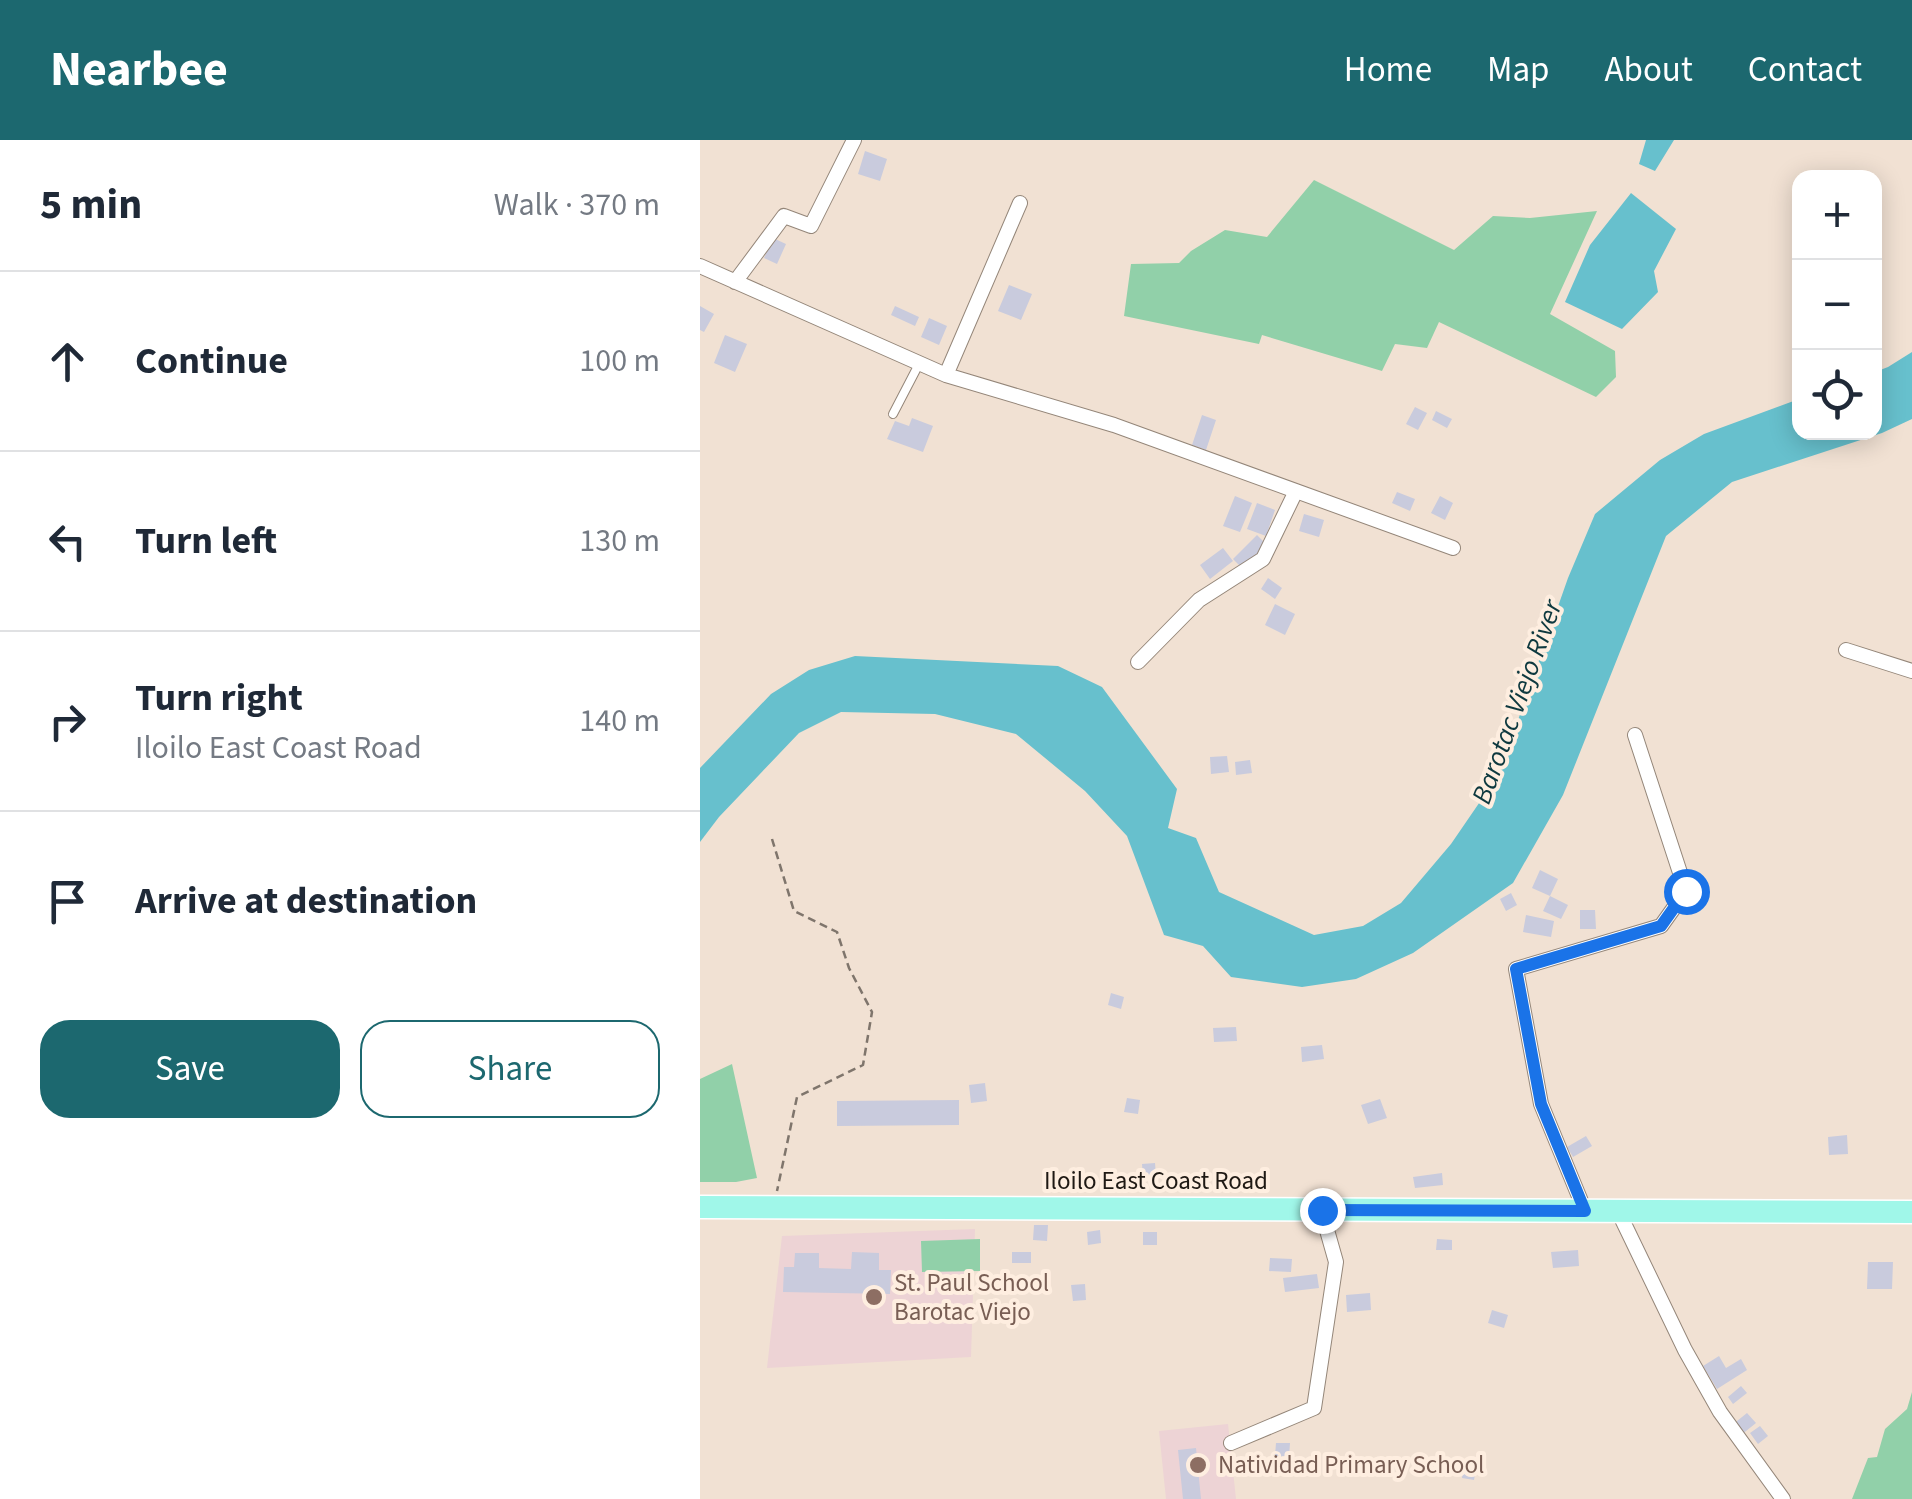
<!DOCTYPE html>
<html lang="en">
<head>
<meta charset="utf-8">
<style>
  body { margin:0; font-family:"Source Sans 3",sans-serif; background:#f6f6f7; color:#1f2937 }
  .controls { position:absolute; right:30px; top:30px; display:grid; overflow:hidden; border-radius:20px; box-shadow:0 5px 25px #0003 }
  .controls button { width:90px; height:90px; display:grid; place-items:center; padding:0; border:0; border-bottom:2px solid #e0e1e3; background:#fff; color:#1f2937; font:50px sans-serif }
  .stop { position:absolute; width:30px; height:30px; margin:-22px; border:8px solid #1a73e8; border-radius:50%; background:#fff }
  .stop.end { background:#1a73e8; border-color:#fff; box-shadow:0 2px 10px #0008 }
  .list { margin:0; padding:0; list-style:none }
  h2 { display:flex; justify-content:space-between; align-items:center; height:130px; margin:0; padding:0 40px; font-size:42px }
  h2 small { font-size:32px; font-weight:400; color:#747a83 }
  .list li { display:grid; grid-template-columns:65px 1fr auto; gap:30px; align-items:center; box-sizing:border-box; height:180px; padding:0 40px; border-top:2px solid #e0e1e3 }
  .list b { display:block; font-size:38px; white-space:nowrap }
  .list p { margin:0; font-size:32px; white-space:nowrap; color:#747a83 }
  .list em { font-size:32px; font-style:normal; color:#747a83 }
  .actions { display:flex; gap:20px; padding:30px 40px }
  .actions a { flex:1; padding:22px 0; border:2px solid #1c686f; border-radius:30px; text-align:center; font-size:35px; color:#1c686f }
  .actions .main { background:#1c686f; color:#fff }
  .icon { flex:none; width:55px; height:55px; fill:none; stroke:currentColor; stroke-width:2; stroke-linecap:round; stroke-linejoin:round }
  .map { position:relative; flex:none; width:1212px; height:1359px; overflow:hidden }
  header { display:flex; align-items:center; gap:60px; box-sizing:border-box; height:140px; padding:0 50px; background:#1c686f; color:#fff }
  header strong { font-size:48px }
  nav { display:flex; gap:55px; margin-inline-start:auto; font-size:35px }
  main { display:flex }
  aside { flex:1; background:#fff }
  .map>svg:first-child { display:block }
</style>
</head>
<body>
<header>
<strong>Nearbee</strong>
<nav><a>Home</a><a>Map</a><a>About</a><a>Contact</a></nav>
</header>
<main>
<aside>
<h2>5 min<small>Walk · 370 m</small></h2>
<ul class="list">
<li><svg class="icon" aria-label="ahead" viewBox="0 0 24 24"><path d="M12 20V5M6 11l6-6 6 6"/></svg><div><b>Continue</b></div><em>100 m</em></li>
<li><svg class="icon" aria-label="left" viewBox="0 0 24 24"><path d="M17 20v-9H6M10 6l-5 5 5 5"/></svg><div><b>Turn left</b></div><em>130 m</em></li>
<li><svg class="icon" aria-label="right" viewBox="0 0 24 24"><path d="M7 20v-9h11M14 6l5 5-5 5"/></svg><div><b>Turn right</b><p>Iloilo East Coast Road</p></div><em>140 m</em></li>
<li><svg class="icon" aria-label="arrive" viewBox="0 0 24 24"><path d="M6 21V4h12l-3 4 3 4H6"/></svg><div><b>Arrive at destination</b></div></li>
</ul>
<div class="actions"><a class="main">Save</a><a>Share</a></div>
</aside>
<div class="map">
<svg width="1212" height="1359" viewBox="0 0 1212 1359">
  <rect width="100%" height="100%" fill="#f1e1d3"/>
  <!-- education -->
  <path fill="#edd3d5" d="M275,1089L271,1217L67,1228L82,1096Z
    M528,1284L536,1359H466L459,1291Z"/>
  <!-- green -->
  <path fill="#91d0a9" d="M614,40L754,110L793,76L830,78L897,71L850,174L915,211L916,237L896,257L739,182L727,208L695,204L682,231L562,195L559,204L424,176L431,124L479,123L491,111L525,90L567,97Z
    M32,924L57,1038L36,1042H0V939Z
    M280,1099V1131L222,1132L221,1101Z
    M1212,1252V1359H1152L1168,1318L1177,1317L1185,1289L1207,1269Z"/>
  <!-- water -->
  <path fill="#67c0cd" d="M946,0H974L955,31L939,24Z
    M931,53L976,89L954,131L958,152L922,189L865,162L890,105Z
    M1212,212V279L1182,293L1032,342L966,396L863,655L813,743L713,813L656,839L602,847L531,837L503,806L464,795L427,696L385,651L316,594L235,574L141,572L99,593L19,677L0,702V628L71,554L109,530L155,516L358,526L402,547L477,649L468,688L496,698L519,752L614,795L663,786L701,763L751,704L799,634L868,438L895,374L960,320L1004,294L1099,259L1100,292H1174L1175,232L1188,227Z"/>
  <!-- building -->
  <path fill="#c9cbdd" d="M165,11L187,19L180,41L158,34Z
    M73,98L86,104L77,124L64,118Z
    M309,145L332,154L321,180L298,171Z
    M0,166L14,174L4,192L0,190Z
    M195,166L219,177L215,186L191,175Z
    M229,178L247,186L239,205L221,197Z
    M25,195L47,204L35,232L14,223Z
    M715,267L727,273L718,290L706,284Z
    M736,271L752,279L747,288L732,280Z
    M502,275L516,280L506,310L492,305Z
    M212,278L233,286L223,312L187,299L195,281L209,286Z
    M697,352L715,359L710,371L692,363Z
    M535,356L552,363L540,392L523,386Z
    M740,356L753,363L745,380L731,373Z
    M557,363L575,370L566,396L547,389Z
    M604,374L624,380L619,397L599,391Z
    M557,395L568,406L544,430L533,419Z
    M523,408L533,421L510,439L500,425Z
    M568,438L582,448L575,459L561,449Z
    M575,464L595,474L585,495L565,485Z
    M527,616L529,632L511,634L510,617Z
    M550,620L552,633L536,635L535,622Z
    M840,730L858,739L850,756L832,748Z
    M811,753L817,765L806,771L800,759Z
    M850,756L868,765L861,779L843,771Z
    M880,770H895L896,789H880Z
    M826,775L854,781L851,797L823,792Z
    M411,853L424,857L421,869L408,865Z
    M536,887L537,901L514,902L513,888Z
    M622,905L624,919L602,922L601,907Z
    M285,943L287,961L271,963L269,945Z
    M427,958L440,960L438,974L424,972Z
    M680,959L687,978L668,984L661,965Z
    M259,960V985L137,986V961Z
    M1147,995L1148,1014L1129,1015L1128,997Z
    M886,996L892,1006L873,1017L867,1007Z
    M455,1023L456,1036L443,1037L442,1024Z
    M742,1033L743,1045L715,1048L713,1037Z
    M334,1085H348L347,1101L333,1100Z
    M400,1090L401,1103L388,1105L387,1092Z
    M443,1092H457V1105H443Z
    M737,1099L752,1100V1110H736Z
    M878,1110L879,1126L853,1128L851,1112Z
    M152,1112L179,1113V1130H191L190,1154L83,1152L84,1127H94L95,1113H119V1128L151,1129Z
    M312,1112H331V1123H312Z
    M570,1118L592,1119L591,1132L569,1131Z
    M1168,1122H1193L1192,1149H1167Z
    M617,1134L619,1148L585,1152L583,1138Z
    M385,1144L386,1160L373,1161L371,1145Z
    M670,1153L671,1170L647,1172L646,1155Z
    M792,1170L808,1175L804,1188L788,1183Z
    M1019,1216L1026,1228L1041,1219L1047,1230L1017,1249L1003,1226Z
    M1041,1246L1047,1253L1033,1264L1028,1257Z
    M1047,1273L1056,1283L1041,1295L1032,1285Z
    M1060,1286L1068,1296L1058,1304L1050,1293Z
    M576,1303H590L589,1317L575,1316Z
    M496,1308L501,1359H483L478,1310Z
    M764,1323L777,1325L774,1340L762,1338Z"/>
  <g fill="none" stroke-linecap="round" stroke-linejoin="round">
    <defs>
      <path id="lane" d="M193,274L219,224"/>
      <path id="street" d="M0,126L246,235L414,285L753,408
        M35,142L84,76L111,86L154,0
        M246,235L320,63
        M1146,510L1212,531
        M438,522L499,460L563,419L596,351
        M885,1071L841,964L816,829L961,786L986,751L935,595
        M918,1071L985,1210L1020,1272L1083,1359
        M531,1303L614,1268L636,1122L621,1069"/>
      <path id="primary" d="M0,1067L1212,1072"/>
    </defs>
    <!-- lane casing -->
    <use href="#lane" stroke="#948679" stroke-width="10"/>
    <!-- street casing -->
    <use href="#street" stroke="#948679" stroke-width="16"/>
    <!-- primary casing -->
    <use href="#primary" stroke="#fff" stroke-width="25"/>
    <!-- path -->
    <path stroke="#7f756c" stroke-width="2.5" stroke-dasharray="8 5" stroke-linecap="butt" d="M72,699L94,771L137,792L149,828L172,872L163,925L97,957L77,1051"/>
    <!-- lane -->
    <use href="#lane" stroke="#fff" stroke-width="8"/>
    <!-- street -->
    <use href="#street" stroke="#fff" stroke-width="14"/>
    <!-- primary -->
    <use href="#primary" stroke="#a0f7e9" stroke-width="22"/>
  </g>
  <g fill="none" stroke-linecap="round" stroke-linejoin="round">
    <!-- route -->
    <path stroke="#1a73e8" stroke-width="12" d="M622,1070L885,1071L841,964L816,829L961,786L986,751"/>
  </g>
  <!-- markers -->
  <g fill="#8d6e63" stroke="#feeee0" stroke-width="4">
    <circle cx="174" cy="1157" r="10"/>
    <circle cx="498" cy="1325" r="10"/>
  </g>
  <g text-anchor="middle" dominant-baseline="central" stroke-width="8" stroke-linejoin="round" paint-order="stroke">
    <!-- street labels -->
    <g font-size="25" fill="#1f1914" stroke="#feeee0">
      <text x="456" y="1041">Iloilo East Coast Road</text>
    </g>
    <!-- education labels -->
    <g font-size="25" fill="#785e54" stroke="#feeee0" text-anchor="start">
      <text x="194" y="1143">St. Paul School<tspan x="194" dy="29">Barotac Viejo</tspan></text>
      <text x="518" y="1325">Natividad Primary School</text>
    </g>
    <!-- water labels -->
    <g font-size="28" font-style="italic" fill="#0e393f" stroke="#feeee0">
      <text transform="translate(817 562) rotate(-70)">Barotac Viejo River</text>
    </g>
  </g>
</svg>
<div class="controls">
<button>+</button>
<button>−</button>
<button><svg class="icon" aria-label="locate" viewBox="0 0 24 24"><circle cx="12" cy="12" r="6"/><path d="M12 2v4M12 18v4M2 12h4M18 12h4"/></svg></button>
</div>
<div class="stop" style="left:986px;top:751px"></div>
<div class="stop end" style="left:622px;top:1070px"></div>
</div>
</main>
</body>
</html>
